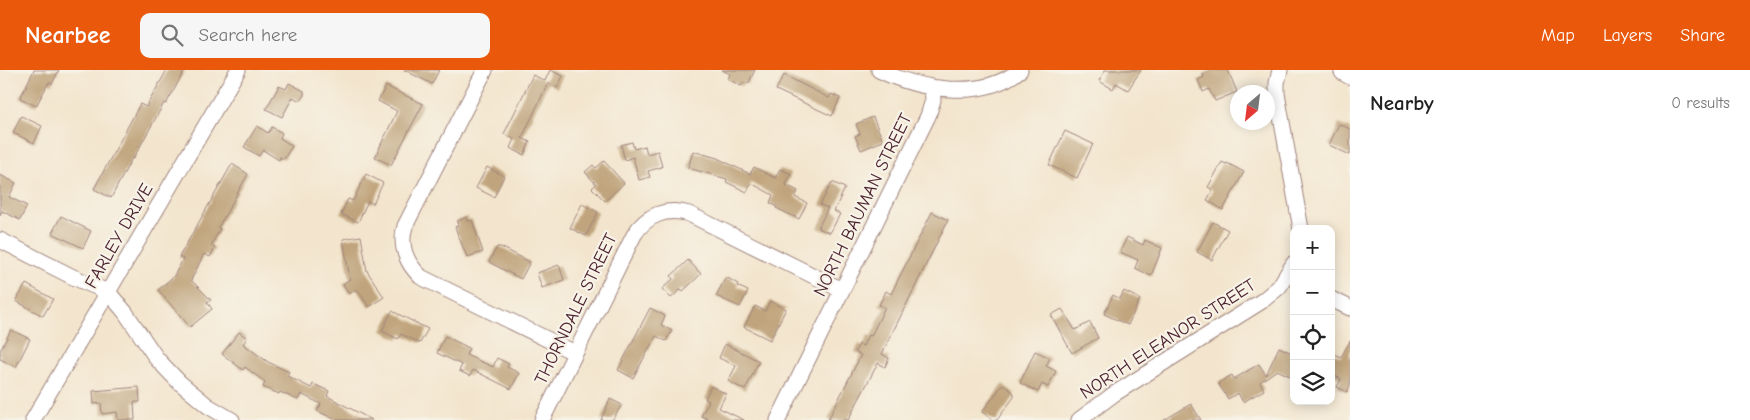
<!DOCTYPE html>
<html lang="en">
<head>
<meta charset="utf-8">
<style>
  body { margin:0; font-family:"Comic Neue",sans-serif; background:#f6f6f6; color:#222 }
  .controls { position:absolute; right:15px; bottom:15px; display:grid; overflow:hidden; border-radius:10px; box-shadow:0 2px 12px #0003 }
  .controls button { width:45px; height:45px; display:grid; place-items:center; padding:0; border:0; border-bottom:1px solid #e0e0e0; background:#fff; color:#222; font:25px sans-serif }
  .compass { position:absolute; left:1230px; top:15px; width:45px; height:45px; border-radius:50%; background:#fff; box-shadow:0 2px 12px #0003; rotate:208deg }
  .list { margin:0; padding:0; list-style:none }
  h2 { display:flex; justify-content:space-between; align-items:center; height:65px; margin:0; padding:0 20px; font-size:21px }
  h2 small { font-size:16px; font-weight:400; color:#767676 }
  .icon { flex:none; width:28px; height:28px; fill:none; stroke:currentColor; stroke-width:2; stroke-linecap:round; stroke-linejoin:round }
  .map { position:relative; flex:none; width:1350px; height:350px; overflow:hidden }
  header { display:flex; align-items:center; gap:30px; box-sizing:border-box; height:70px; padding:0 25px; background:#ea580c; color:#fff }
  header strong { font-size:24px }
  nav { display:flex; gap:28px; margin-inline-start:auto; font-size:18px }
  .search { width:350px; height:45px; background:#f6f6f6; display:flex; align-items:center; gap:12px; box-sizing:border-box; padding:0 18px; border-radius:10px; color:#767676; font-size:19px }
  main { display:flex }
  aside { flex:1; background:#fff }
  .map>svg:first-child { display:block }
</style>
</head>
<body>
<header>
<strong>Nearbee</strong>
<div class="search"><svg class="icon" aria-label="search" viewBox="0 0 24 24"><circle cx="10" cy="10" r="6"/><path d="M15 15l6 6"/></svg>Search here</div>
<nav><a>Map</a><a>Layers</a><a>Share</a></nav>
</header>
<main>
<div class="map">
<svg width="1350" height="350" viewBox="0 0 1350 350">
  <rect width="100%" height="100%" fill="#f7f3e8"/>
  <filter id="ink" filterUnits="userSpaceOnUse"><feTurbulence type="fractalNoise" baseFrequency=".02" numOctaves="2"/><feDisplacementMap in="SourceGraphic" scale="10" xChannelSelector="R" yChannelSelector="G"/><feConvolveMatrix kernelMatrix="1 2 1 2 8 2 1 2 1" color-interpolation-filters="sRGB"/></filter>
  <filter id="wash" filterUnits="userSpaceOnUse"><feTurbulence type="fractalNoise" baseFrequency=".0096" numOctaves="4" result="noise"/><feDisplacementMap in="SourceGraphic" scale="20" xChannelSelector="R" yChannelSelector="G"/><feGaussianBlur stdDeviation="1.12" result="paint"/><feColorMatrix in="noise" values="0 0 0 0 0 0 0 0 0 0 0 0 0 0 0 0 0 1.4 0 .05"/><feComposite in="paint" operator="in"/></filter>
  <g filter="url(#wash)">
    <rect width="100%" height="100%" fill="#f3e5cd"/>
    <g id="blocks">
      <!-- building -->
      <path fill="#c0a47d" d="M34,0H59L52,14L49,12L36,36L20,28Z
        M167,0H185L166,34L164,33L133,89L132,88L111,128L94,119L140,34L146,37Z
        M404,0H439L432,14Z
        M550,0L563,6L557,18L548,13L522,68L530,72L524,85L510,78L514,69L504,64L533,5L545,11Z
        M722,0H755L748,14L744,12L741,16L728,9L730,4Z
        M1105,0H1141L1128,20L1116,13L1113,19L1099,11Z
        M1213,0H1228L1237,22L1215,31L1209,19L1203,22L1198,10L1204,7L1203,4Z
        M784,5L829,28L831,24L840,28L832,46L776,20Z
        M289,13L304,21V25L300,31L293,27L282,47L266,39L279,16L286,19Z
        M386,16L423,34L391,95L375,87L397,41L378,31Z
        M21,46L42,56L34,73L13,63Z
        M873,47L883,71L861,80L855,66L860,64L856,54Z
        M1339,54L1350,59V85L1329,75Z
        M257,56L268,63L272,57L282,63L280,68L292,76L284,89L280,87L279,90L263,80L259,86L244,77Z
        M1065,61L1093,74L1077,108L1049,95Z
        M632,72L634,79L645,76L647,84L658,81L662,97L648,101L650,107L639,110L633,87L625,90L621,75Z
        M693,81L717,88L750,104L754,97L775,108L780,99L791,104L786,115L798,121L795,127L807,133L799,149L776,138V136L770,133L773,125L751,113L747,122L726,112L727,109L688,98Z
        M604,91L624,113L605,131L592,118L596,114L585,102L593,95L596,98Z
        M1222,92L1226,94L1227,93L1244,102L1223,140L1207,130L1213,120L1208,117Z
        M232,94L248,104L218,158L220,159L211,176L215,178L210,187L204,184L191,210L211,230L207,232L212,239L190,257L158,220L174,206L183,189L179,187Z
        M487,97L504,106L494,127L476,118Z
        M366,104L383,113L373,134L368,131L358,152L341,144L348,129L353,131Z
        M0,105L16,113L9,127L27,136L20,150L2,141L0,145Z
        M832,112L845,118L834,141L840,144L830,163L818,158L828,138L820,135Z
        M582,134L598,142L586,166L570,158Z
        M932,142L948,150L882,284L889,288L885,297L878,293L848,350H828L861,285L855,282L859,274L863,276L868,265L871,266L884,239V237L879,235L886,221L891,224Z
        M61,146L91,161L83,178L52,163Z
        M467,147L468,151L472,150L483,182L467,187L455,157L458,156L457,151Z
        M1213,152L1228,160L1212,190L1197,182Z
        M361,166L367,201L384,227L369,237L357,219L349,224L343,214L350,209L343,169Z
        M1127,167L1143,175L1145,170L1162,178L1151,206L1135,198L1138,190L1120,182Z
        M497,177H501L530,192L521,209L489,192Z
        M688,190L701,204L683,221L681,219L671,228L662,219L673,209L671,206Z
        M559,195L564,210L542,218L537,203Z
        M726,207L738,214L737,216L748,221L740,237L716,226Z
        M26,214L53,229L43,246L16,231Z
        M1124,221L1140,229L1128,255L1104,244L1113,225L1120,229Z
        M770,231L786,239L770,270L744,257L755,236L765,241Z
        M650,238L665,246L661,255L672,261L666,271L656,266L633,308L618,300Z
        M1062,239L1075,260L1090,252L1098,268L1072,283L1051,245Z
        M392,241L428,259L420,273L401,264L398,269L382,261Z
        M11,260L30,269L16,297L0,289V281Z
        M239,262L247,268L243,274L268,292L289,302L287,306L311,318L313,314L329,321L327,326L372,350H337L317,341L321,334L301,324L298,330L280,322L279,324L263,317L265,312L245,297L243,300L222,284Z
        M445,266L469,278L466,285L493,297L497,288L509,294L507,297L519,303L511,319L473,300L470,306L459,301L462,295L437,283Z
        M1350,271V316L1347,322L1337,317L1341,309L1331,304V282L1341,287Z
        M725,274L759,291L745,320L728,311L736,296L719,288Z
        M1279,277L1294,284V308L1277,300L1260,312L1264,320L1243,332L1238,323L1228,329L1218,313L1232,305L1234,309L1259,294L1266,305Z
        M1035,281L1050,288L1046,296L1056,301L1048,317L1042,314L1038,322L1020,313Z
        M1003,314L1014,323V327L997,350H993L982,342Z
        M711,316L726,324L719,338L744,350H710L701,346L709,331L705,329Z
        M139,317L140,332H134L135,350H118L117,342L102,344L101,333L94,334L93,321Z
        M610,329L622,335L612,350H601Z
        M1191,334L1201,350H1164Z"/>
    </g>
  </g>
  <g filter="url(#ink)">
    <use href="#blocks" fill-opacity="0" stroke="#9e827c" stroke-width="1"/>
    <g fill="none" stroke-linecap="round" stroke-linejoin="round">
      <defs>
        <path id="street" d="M485,0L405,156C399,176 407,194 421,207L575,283
          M879,0C920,20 981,31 1020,0
          M1280,0L1277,13V24L1301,159
          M0,170L73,207L108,222L125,242L157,289L179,312L208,336L232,350
          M1331,229L1350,238
          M33,350L238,0
          M542,350L634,165C646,145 667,137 689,144L842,220
          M778,350L928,46L933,30L932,17
          M1079,350L1114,324L1262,231L1279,217L1294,193"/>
        <path id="primary" d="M1345,0L1350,3"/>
      </defs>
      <!-- street casing -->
      <use href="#street" stroke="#9e827c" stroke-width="17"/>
      <!-- primary casing -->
      <use href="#primary" stroke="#9e827c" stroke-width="24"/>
      <!-- street -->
      <use href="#street" stroke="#fff" stroke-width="15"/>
      <!-- primary -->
      <use href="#primary" stroke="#fff" stroke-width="22"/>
    </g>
  </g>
  <g text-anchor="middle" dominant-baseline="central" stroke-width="4.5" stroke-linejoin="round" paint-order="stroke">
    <!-- street labels -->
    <g font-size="18" fill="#4a1f2b" stroke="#f7f3e8">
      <text transform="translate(863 135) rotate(-64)">NORTH BAUMAN STREET</text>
      <text transform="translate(119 166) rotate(-60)">FARLEY DRIVE</text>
      <text transform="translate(576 239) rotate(-64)">THORNDALE STREET</text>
      <text transform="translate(1168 269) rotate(-33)">NORTH ELEANOR STREET</text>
    </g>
  </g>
</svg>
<div class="controls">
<button>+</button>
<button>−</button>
<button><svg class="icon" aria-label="locate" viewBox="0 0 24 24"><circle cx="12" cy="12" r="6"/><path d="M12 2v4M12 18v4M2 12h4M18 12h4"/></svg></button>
<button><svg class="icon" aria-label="layers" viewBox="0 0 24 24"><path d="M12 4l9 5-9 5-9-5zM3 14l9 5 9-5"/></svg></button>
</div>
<svg class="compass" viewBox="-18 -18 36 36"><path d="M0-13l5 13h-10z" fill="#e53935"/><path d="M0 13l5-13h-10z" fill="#767676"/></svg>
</div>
<aside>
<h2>Nearby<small>0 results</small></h2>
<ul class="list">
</ul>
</aside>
</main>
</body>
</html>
